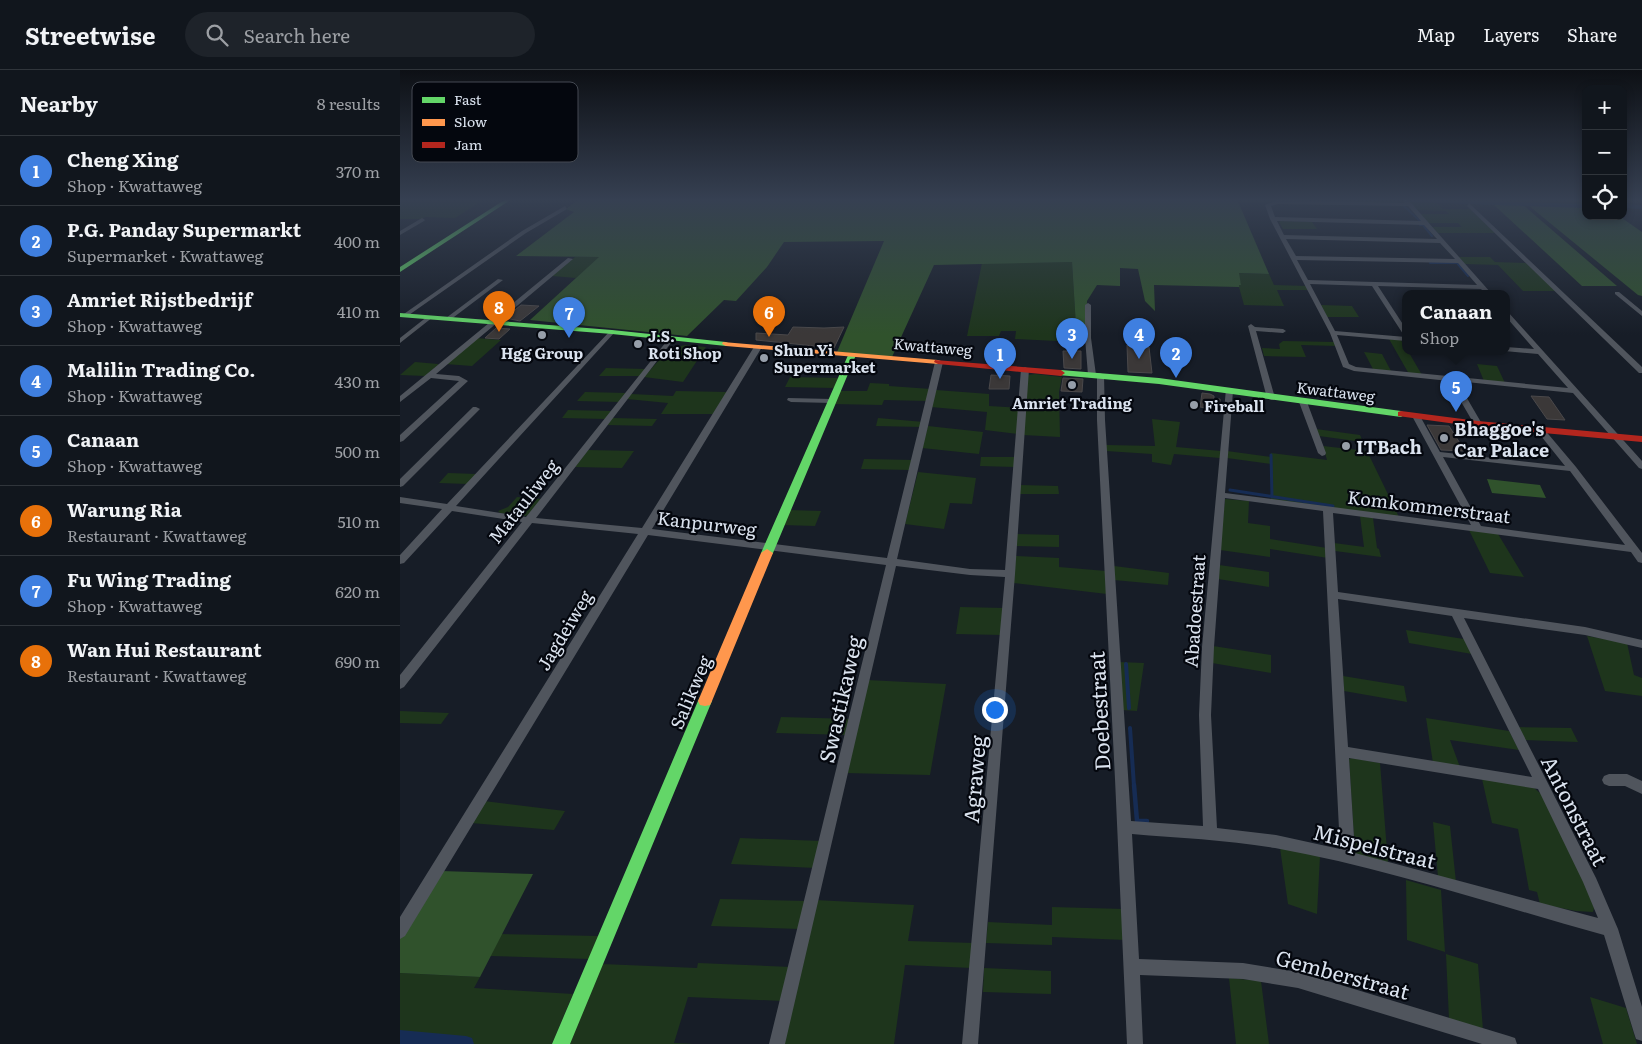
<!DOCTYPE html>
<html lang="en">
<head>
<meta charset="utf-8">
<style>
  body { margin:0; font-family:Literata,serif; background:#1e232a; color:#f1f3f6 }
  .controls { position:absolute; right:15px; top:15px; display:grid; overflow:hidden; border-radius:10px; box-shadow:0 2px 8px #0003 }
  .controls button { width:45px; height:45px; display:grid; place-items:center; padding:0; border:0; border-bottom:1px solid #30353b; background:#11161d; color:#f1f3f6; font:25px sans-serif }
  .you { position:absolute; left:594px; top:639px; width:18px; height:18px; margin:-12px; border:4px solid #fff; border-radius:50%; background:#1a73e8; box-shadow:0 0 0 8px #1a73e833 }
  .badge { display:grid; place-items:center; width:32px; height:32px; border-radius:50%; background:#2563eb; color:#fff; font-size:16px; font-weight:700 }
  .pin { position:absolute; translate:-50% -41px; filter:drop-shadow(0 1px 2px #0008) }
  .pin::after { content:''; position:absolute; top:26px; width:18px; height:15px; background:inherit; clip-path:polygon(0 0,100% 0,50% 100%) }
  .popup { position:absolute; left:1002px; top:220px; width:108px; height:65px; box-sizing:border-box; display:grid; place-content:center; border-radius:10px; background:#11161d; filter:drop-shadow(0 1px 4px #0005); font-size:16px; white-space:nowrap; color:#9c9fa4 }
  .popup b { font-size:19px; color:#f1f3f6 }
  .popup::after { content:''; position:absolute; left:50%; top:100%; margin-left:-10px; border:10px solid transparent; border-top-color:#11161d }
  .list { margin:0; padding:0; list-style:none }
  h2 { display:flex; justify-content:space-between; align-items:center; height:65px; margin:0; padding:0 20px; font-size:21px }
  h2 small { font-size:16px; font-weight:400; color:#9c9fa4 }
  .list li { display:grid; grid-template-columns:32px 1fr auto; gap:15px; align-items:center; box-sizing:border-box; height:70px; padding:0 20px; border-top:1px solid #30353b }
  .list b { display:block; font-size:19px; white-space:nowrap }
  .list p { margin:0; font-size:16px; white-space:nowrap; color:#9c9fa4 }
  .list em { font-size:16px; font-style:normal; color:#9c9fa4 }
  .icon { flex:none; width:28px; height:28px; fill:none; stroke:currentColor; stroke-width:2; stroke-linecap:round; stroke-linejoin:round }
  .map { position:relative; flex:none; width:1242px; height:974px; overflow:hidden }
  header { display:flex; align-items:center; gap:30px; box-sizing:border-box; height:70px; padding:0 25px; background:#11161d; border-bottom:1px solid #30353b }
  header strong { font-size:24px }
  nav { display:flex; gap:28px; margin-inline-start:auto; font-size:18px }
  .search { width:350px; height:45px; background:#1e232a; display:flex; align-items:center; gap:12px; box-sizing:border-box; padding:0 18px; border-radius:28px; color:#9c9fa4; font-size:19px }
  main { display:flex }
  aside { flex:1; background:#11161d }
  .map>svg:first-child { display:block }
</style>
</head>
<body>
<header>
<strong>Streetwise</strong>
<div class="search"><svg class="icon" aria-label="search" viewBox="0 0 24 24"><circle cx="10" cy="10" r="6"/><path d="M15 15l6 6"/></svg>Search here</div>
<nav><a>Map</a><a>Layers</a><a>Share</a></nav>
</header>
<main>
<aside>
<h2>Nearby<small>8 results</small></h2>
<ul class="list">
<li><span class="badge" style="background:#3f7fe0">1</span><div><b>Cheng Xing</b><p>Shop · Kwattaweg</p></div><em>370 m</em></li>
<li><span class="badge" style="background:#3f7fe0">2</span><div><b>P.G. Panday Supermarkt</b><p>Supermarket · Kwattaweg</p></div><em>400 m</em></li>
<li><span class="badge" style="background:#3f7fe0">3</span><div><b>Amriet Rijstbedrijf</b><p>Shop · Kwattaweg</p></div><em>410 m</em></li>
<li><span class="badge" style="background:#3f7fe0">4</span><div><b>Malilin Trading Co.</b><p>Shop · Kwattaweg</p></div><em>430 m</em></li>
<li><span class="badge" style="background:#3f7fe0">5</span><div><b>Canaan</b><p>Shop · Kwattaweg</p></div><em>500 m</em></li>
<li><span class="badge" style="background:#e8710a">6</span><div><b>Warung Ria</b><p>Restaurant · Kwattaweg</p></div><em>510 m</em></li>
<li><span class="badge" style="background:#3f7fe0">7</span><div><b>Fu Wing Trading</b><p>Shop · Kwattaweg</p></div><em>620 m</em></li>
<li><span class="badge" style="background:#e8710a">8</span><div><b>Wan Hui Restaurant</b><p>Restaurant · Kwattaweg</p></div><em>690 m</em></li>
</ul>
</aside>
<div class="map">
<svg width="1242" height="974" viewBox="0 0 1242 974">
  <rect width="100%" height="100%" fill="#171d27"/>
  <!-- green -->
  <path fill="#1e351c" d="M0,129H85L55,148L25,147L22,149H0Z
    M837,129L1001,131L953,129C968,129 995,123 1006,134L935,131L839,133Z
    M1003,129H1186V135L1005,130Z
    M1008,132L1037,133L1043,139H1070L1095,163H1038L1032,157H1062L1058,153H1028L1020,144H1049L1046,141L1017,140Z
    M881,151L912,152L917,159H883L879,152Z
    M175,187H200L176,208L152,206Z
    M1058,187H1090L1095,192L1126,193L1157,221H1123L1098,195L1065,194Z
    M672,192L677,272L615,269L616,261H601L599,266H567L582,193Z
    M838,203L869,204L874,215L908,216L910,220H877L884,236L844,235L839,217L838,215H841Z
    M921,235L952,236L959,247H927Z
    M76,268L101,270L72,296L45,294Z
    M989,269L1001,270L1006,281H1008L1022,305L1009,304Z
    M883,271L935,272L937,276L901,275L906,287L864,286L862,278L880,279L879,274Z
    M285,275L306,277L283,312L244,307L269,279Z
    M964,282L982,284L991,301L973,299Z
    M15,292L38,294V295L25,306L0,305Z
    M1077,294L1097,296L1105,313L1084,311Z
    M206,298L246,299L240,306H199Z
    M635,304L662,307L659,322L660,367L623,365L628,305Z
    M390,307L438,308L434,318L385,317Z
    M470,313L489,314V316L531,319L528,331L484,330L482,335L433,334L439,321H467Z
    M536,320L589,324V336L620,338L618,364L585,360L587,342L531,337Z
    M276,321L327,322L313,344H261L268,333L227,329L231,324L273,326Z
    M185,322L226,323L220,332L177,331Z
    M168,340L212,341L206,349L162,348Z
    M212,348L257,349L252,356L207,355Z
    M478,348L524,352L522,357L476,356Z
    M752,349L780,352L776,377L821,381L820,388L774,384L771,395L752,392V384L706,381V375L755,376Z
    M528,356L583,362L579,384L522,378Z
    M916,359L960,365L963,372L919,366Z
    M923,376L967,381L999,447L871,430V394L827,388V381L871,387V383L927,390Z
    M188,380L234,381L222,398L175,397Z
    M581,387H615V397L580,396Z
    M464,389L514,390L511,400L461,399Z
    M518,402L576,408L572,434L550,433L544,459L505,454Z
    M48,403L77,404L68,414L39,413Z
    M620,415L658,416L659,424H620Z
    M117,427L142,429L129,445L125,446L100,443L98,441L108,437Z
    M825,429L849,431L848,453L870,456V469L927,478L928,488L870,479V487L820,480Z
    M389,440L421,441L415,456L382,455Z
    M960,446L973,448L977,478L979,479L981,487L935,481L934,473L964,477Z
    M1069,460L1098,464L1124,507L1090,503Z
    M616,464L659,465V477L615,476Z
    M616,486L659,488V497L706,501L707,524L613,513Z
    M819,495L869,502V517L818,509Z
    M714,496L769,503L768,515L714,510Z
    M560,537L604,538L602,565L556,564Z
    M1006,560L1064,569L1072,584L1009,573Z
    M1187,566L1227,573L1234,605L1242,608V626L1205,621Z
    M813,576L871,585V603L812,593Z
    M719,592L744,593L737,641L722,640Z
    M943,606L1004,616L1007,632L944,621Z
    M467,610L546,614L530,705L445,703Z
    M0,641L49,643L41,654L0,653Z
    M381,647L452,649L448,665L376,663Z
    M1026,648L1109,661L1119,680L1050,670L1060,697L1033,693Z
    M1116,657L1171,658L1178,672L1123,670Z
    M952,688L980,693L988,793L955,784L949,689Z
    M1082,709L1133,717L1141,724L1183,806L1194,838L1193,842L1176,841L1140,834L1137,822L1129,820L1118,759L1092,753Z
    M84,731L165,741L154,760L71,753Z
    M1033,752L1050,756L1056,812L1038,807Z
    M340,768L422,771L416,798L331,794Z
    M880,778L920,786L917,844L888,834Z
    M1006,810L1041,820L1045,882L1007,870Z
    M320,829L406,831L400,859L311,856Z
    M415,830L514,835L508,871L574,873L572,898L505,895L494,974H380Z
    M652,837L724,839L726,870L652,867V875L586,873L588,852L652,855Z
    M101,864L199,866L190,889L90,886Z
    M1046,884L1078,894L1083,960L1049,949Z
    M298,893L391,897L383,931L288,927L274,973L294,974H169L202,894L297,898Z
    M584,898L651,901V924L583,922Z
    M0,903L80,907L74,918L173,924L152,974H0Z
    M829,908L861,911L869,974H836Z
    M1190,927L1226,938L1237,974H1203Z"/>
  <!-- forest -->
  <path fill="#30522c" d="M179,129H837L869,204L839,203L841,215H839V217L754,215L755,241L745,231L738,199L720,198V216L697,215L687,231L686,272H677L672,192L534,195L492,287L437,282L484,171L384,172L367,197L336,231L324,230L287,266L130,250L199,187L116,186L174,142L166,139Z
    M1094,135H1123L1217,216H1182Z
    M1128,135L1186,137V146H1219L1242,162V226L1238,225Z
    M1087,409L1140,415L1146,428L1092,423Z
    M41,801L133,804L80,907L0,903V868Z"/>
  <g fill="none" stroke-linecap="round" stroke-linejoin="round">
    <!-- stream-far3 -->
    <path stroke="#162c54" stroke-width="2" d="M1003,135L1020,151
      M1020,155H1023L1032,166
      M1030,193H1057L1068,206"/>
    <!-- stream-far2 -->
    <path stroke="#162c54" stroke-width="3" d="M871,385L872,427
      M830,420L933,436"/>
    <!-- stream-far1 -->
    <path stroke="#162c54" stroke-width="4" d="M726,594L729,638
      M730,658L734,716"/>
    <!-- stream -->
    <path stroke="#162c54" stroke-width="4.5" d="M734,715L737,751H747"/>
    <!-- canal -->
    <path fill="#162c54" fill-rule="evenodd" d="M1012,129L1186,134V138L1010,132Z
      M1223,134L1242,135V139L1223,138Z
      M0,960L66,966L72,968L74,974H0Z"/>
  </g>
  <!-- building -->
  <path fill="#3b3838" stroke="#4a484a" d="M121,235L139,236L120,251L105,248Z
    M393,257L424,258L444,257L434,278L356,270V263L388,265Z
    M96,258L110,259L99,269L85,268Z
    M727,275L749,277L752,303L728,302Z
    M663,281H681V299L664,298Z
    M591,305L610,306L609,319H589Z
    M663,308L683,309L682,322L661,321Z
    M802,323L810,324L814,326V329H820V340L800,337Z
    M1131,326L1149,327L1165,350L1147,349Z
    M1027,355L1049,356L1065,381L1041,380Z"/>
  <g fill="none" stroke-linecap="round" stroke-linejoin="round">
    <!-- street -->
    <path fill="#50555d" fill-rule="evenodd" d="M1006,129L1012,134L1091,223H1085L1081,219L978,216L1006,259V266L1003,264L972,216L910,214L935,261L1006,267V271L937,265L949,294L956,297L1168,318L1138,284L1104,281H1106V277L1134,279L1106,247V241L1108,242L1242,391V399L1239,398L1173,323L1057,311L1082,354L1078,356L1074,354L1049,311L954,301L943,297L930,263L870,149L865,135L878,130L1005,133L1003,131ZM878,134L1008,136L1021,151L875,147L871,136ZM877,151L1024,155L1037,169L884,165ZM886,169L1040,173L1055,189L896,186ZM897,190L1058,193L1077,215L908,210Z
      M1069,133L1242,297V303H1239L1067,136Z
      M165,136L167,139L126,163L6,247L1,246L122,161Z
      M22,148L25,150L24,151L0,165V161Z
      M168,188L173,189L36,304L59,306L68,311L3,371L0,372V365L59,311L31,308L0,332V326Z
      M98,209L103,210L50,250H46V248Z
      M1215,222H1219L1242,241V246L1215,224Z
      M688,233L691,235V268L696,305L692,307L688,305L685,268V235Z
      M28,246L33,247L0,273V268Z
      M851,254L855,257L883,259L886,261L883,263L856,261L875,328L874,330H871L867,328L848,256Z
      M212,260L214,261V263L56,436L126,447L270,267L272,266L275,268L274,269L136,448L242,458L354,277L358,275L362,277L252,459L487,488L535,292L539,290L543,292L497,489L570,499L605,500L621,299L625,297L629,299L615,504L578,974H562L605,507L570,505L496,496L385,974H369L486,495L248,465L5,866L0,869V847L238,464L132,453L4,617L0,619V605L122,452L52,441L4,493L0,494V485L42,439L0,433V427L47,434L210,261Z
      M697,303H700L704,305L705,350L731,751L803,756L799,645L802,577L826,319H829L833,321L825,423L1071,455L1012,346L1016,344L1020,346L1040,382L1165,396L1137,361L1141,359H1144L1176,397L1242,483V493L1238,492L1231,482L933,443L938,522L1185,557L1242,570V578L1185,565L1064,548L1196,808L1218,859L1242,937V971L1236,969L1234,963L1204,865C1095,835 986,798 875,778C827,770 779,768 732,764L739,889L843,893L898,902L1109,966L1115,968L1117,974H1082L898,918L843,909L740,905L743,974H727L715,709L697,350ZM1043,387L1170,401L1225,475L1081,456ZM825,428L923,441L940,779L876,765L817,758L811,645L814,577ZM938,529L1052,546L1132,707L948,677ZM949,688L1138,719L1183,812L1198,848L955,783Z
      M388,328L432,329L436,331L432,333L391,332L387,330Z
      M900,330H906L907,332L926,383L925,385L922,386L918,383L899,332Z
      M73,337H76L80,339L3,416L0,417V409Z
      M1209,704H1227L1242,711V724L1225,716H1209L1204,714L1202,710L1204,706Z"/>
    <!-- fast -->
    <path fill="#63d668" fill-rule="evenodd" d="M106,129H112L0,202V197Z
      M0,243L212,260L326,272L330,274L326,276L212,264L0,247Z
      M449,283L456,285L373,483L371,486H363L361,483Z
      M661,300L759,308L1001,341L1006,344L1001,347L759,314L658,305V301Z
      M305,626L310,627L312,631L170,974H152L298,631L300,627Z"/>
    <!-- slow -->
    <path fill="#ff974d" fill-rule="evenodd" d="M323,272L538,290L542,292L538,294L326,276L322,274Z
      M367,479L373,483L312,631L310,635L305,636L300,635L298,631L361,483Z"/>
    <!-- jam -->
    <path fill="#b3261e" fill-rule="evenodd" d="M535,290L661,300L665,303L661,306L538,294L534,292Z
      M1001,341L1078,351L1242,366V372L1078,357L998,346V342Z"/>
  </g>
  <!-- sky -->
  <linearGradient id="sky" x2="0" y2="1"><stop stop-color="#0d1015"/><stop offset="0.49" stop-color="#364052"/><stop offset="1" stop-color="#364052" stop-opacity="0"/></linearGradient>
  <rect width="1242" height="265" fill="url(#sky)"/>
  <!-- markers -->
  <g fill="#969ea9" stroke="#04070e" stroke-width="2">
    <circle cx="142" cy="265" r="5"/>
    <circle cx="238" cy="274" r="5"/>
    <circle cx="364" cy="288" r="5"/>
    <circle cx="672" cy="315" r="5"/>
    <circle cx="794" cy="335" r="5"/>
    <circle cx="1044" cy="368" r="5"/>
    <circle cx="946" cy="376" r="5"/>
  </g>
  <g text-anchor="middle" dominant-baseline="central" stroke-width="4.5" stroke-linejoin="round" paint-order="stroke">
    <!-- far-poi labels -->
    <g font-size="15" font-weight="bold" fill="#dbe3ef" stroke="#04070e" text-anchor="start">
      <text x="248" y="265">J.S.<tspan x="248" dy="17">Roti Shop</tspan></text>
      <text x="374" y="279">Shun Yi<tspan x="374" dy="17">Supermarket</tspan></text>
      <text x="142" y="282" text-anchor="middle">Hgg Group</text>
      <text x="672" y="332" text-anchor="middle">Amriet Trading</text>
      <text x="804" y="335">Fireball</text>
    </g>
    <!-- far-street labels -->
    <g font-size="15" fill="#dbe3ef" stroke="#04070e">
      <text transform="translate(533 276) rotate(5)">Kwattaweg</text>
      <text transform="translate(936 321) rotate(7)">Kwattaweg</text>
    </g>
    <!-- poi labels -->
    <g font-size="18" font-weight="bold" fill="#dbe3ef" stroke="#04070e" text-anchor="start">
      <text x="1054" y="358">Bhaggoe's<tspan x="1054" dy="21">Car Palace</tspan></text>
      <text x="956" y="376">ITBach</text>
    </g>
    <!-- street labels -->
    <g font-size="18" fill="#dbe3ef" stroke="#04070e">
      <text transform="translate(123 431) rotate(-52)">Matauliweg</text>
      <text transform="translate(1029 436) rotate(7)">Komkommerstraat</text>
      <text transform="translate(307 453) rotate(7)">Kanpurweg</text>
      <text transform="translate(794 541) rotate(-86)">Abadoestraat</text>
      <text transform="translate(164 560) rotate(-59)">Jagdeiweg</text>
      <text transform="translate(290 622) rotate(-67)">Salikweg</text>
    </g>
    <!-- near-street labels -->
    <g font-size="21" fill="#dbe3ef" stroke="#04070e">
      <text transform="translate(439 629) rotate(-77)">Swastikaweg</text>
      <text transform="translate(698 641) rotate(-93)">Doebestraat</text>
      <text transform="translate(573 709) rotate(-85)">Agraweg</text>
      <text transform="translate(1176 740) rotate(63)">Antonstraat</text>
      <text transform="translate(975 775) rotate(14)">Mispelstraat</text>
      <text transform="translate(943 903) rotate(15)">Gemberstraat</text>
    </g>
  </g>
  <!-- legend -->
  <rect x="12" y="12" width="166" height="80" rx="8" fill="#04070e" stroke="#444952" stroke-width="1"/>
  <rect x="22" y="27" width="23" height="6" fill="#63d668"/>
  <rect x="22" y="49" width="23" height="7" fill="#ff974d"/>
  <rect x="22" y="72" width="23" height="6" fill="#b3261e"/>
  <g font-size="14" fill="#dbe3ef">
    <text x="54" y="35">Fast</text>
    <text x="54" y="57">Slow</text>
    <text x="54" y="80">Jam</text>
  </g>
</svg>
<div class="controls">
<button>+</button>
<button>−</button>
<button><svg class="icon" aria-label="locate" viewBox="0 0 24 24"><circle cx="12" cy="12" r="6"/><path d="M12 2v4M12 18v4M2 12h4M18 12h4"/></svg></button>
</div>
<div class="you"></div>
<div class="pin badge" style="left:600px;top:309px;background:#3f7fe0">1</div>
<div class="pin badge" style="left:776px;top:308px;background:#3f7fe0">2</div>
<div class="pin badge" style="left:672px;top:289px;background:#3f7fe0">3</div>
<div class="pin badge" style="left:739px;top:289px;background:#3f7fe0">4</div>
<div class="pin badge" style="left:1056px;top:342px;background:#3f7fe0">5</div>
<div class="popup"><b>Canaan</b>Shop</div>
<div class="pin badge" style="left:369px;top:267px;background:#e8710a">6</div>
<div class="pin badge" style="left:169px;top:268px;background:#3f7fe0">7</div>
<div class="pin badge" style="left:99px;top:262px;background:#e8710a">8</div>
</div>
</main>
</body>
</html>
